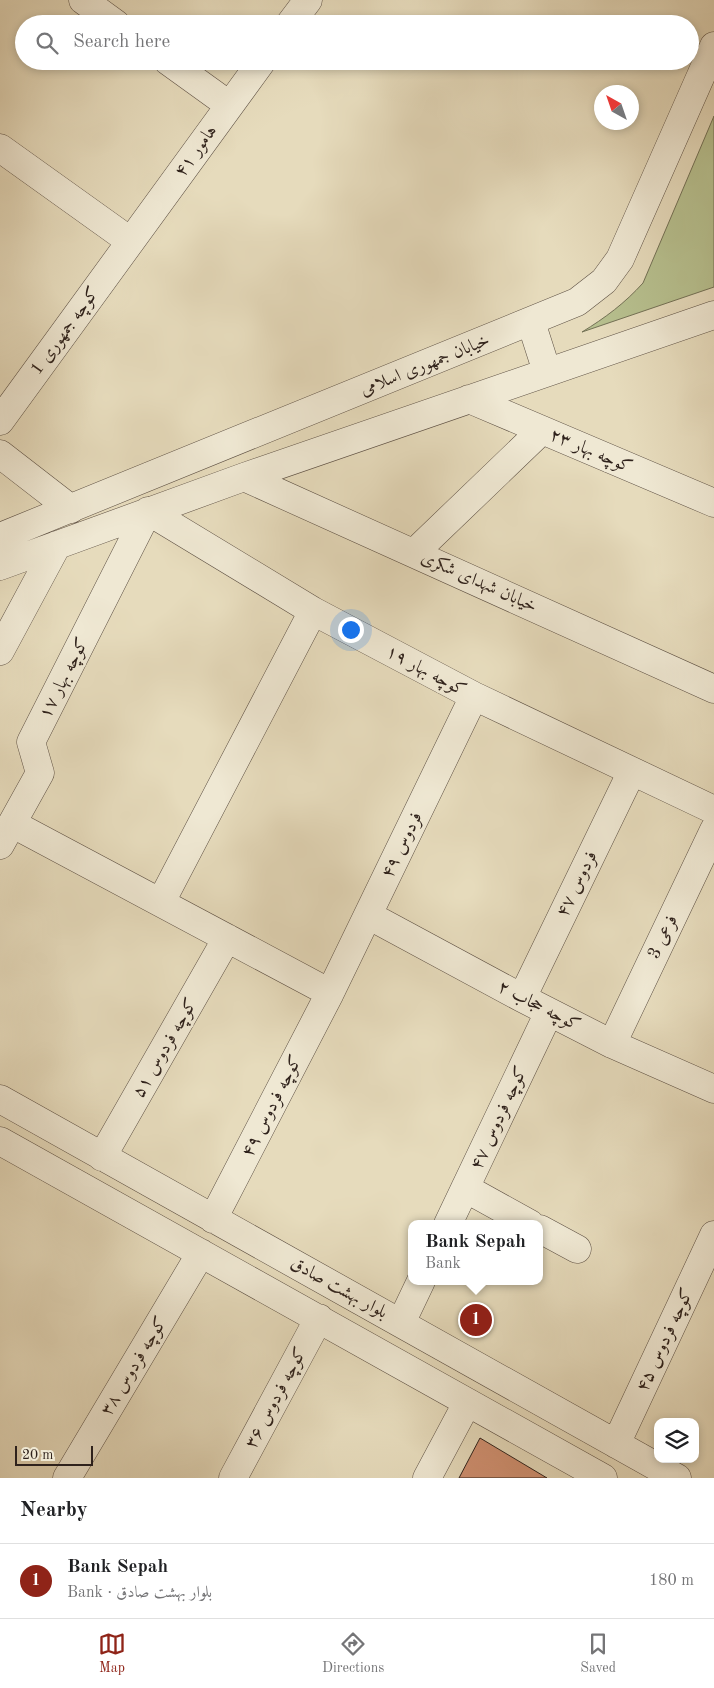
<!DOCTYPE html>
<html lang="en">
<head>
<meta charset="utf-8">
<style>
  body { margin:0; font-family:"Old Standard TT",Amiri,serif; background:#f6f6f6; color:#202124 }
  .controls { position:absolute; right:15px; bottom:15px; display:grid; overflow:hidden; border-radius:10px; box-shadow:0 2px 8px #0003 }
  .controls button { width:45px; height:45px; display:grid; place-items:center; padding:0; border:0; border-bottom:1px solid #e0e0e0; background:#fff; color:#202124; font:25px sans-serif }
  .compass { position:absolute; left:594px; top:85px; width:45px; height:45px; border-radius:50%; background:#fff; box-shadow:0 2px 8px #0003; rotate:320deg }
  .scale { position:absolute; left:15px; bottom:12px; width:78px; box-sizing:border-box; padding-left:5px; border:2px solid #2f221c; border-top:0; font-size:14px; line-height:18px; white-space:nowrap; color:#2f221c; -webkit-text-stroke:4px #efe8d3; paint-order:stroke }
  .you { position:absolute; left:350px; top:629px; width:18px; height:18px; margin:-12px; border:4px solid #fff; border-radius:50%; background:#1a73e8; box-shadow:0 0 0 8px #1a73e833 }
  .badge { display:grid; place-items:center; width:32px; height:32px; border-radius:50%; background:#8f2418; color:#fff; font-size:16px; font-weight:700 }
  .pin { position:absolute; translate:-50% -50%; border:2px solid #fff; box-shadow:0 1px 5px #0006 }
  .popup { position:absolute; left:408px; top:1220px; width:135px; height:65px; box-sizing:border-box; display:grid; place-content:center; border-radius:10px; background:#fff; filter:drop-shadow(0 1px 4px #0005); font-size:16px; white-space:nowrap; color:#757577 }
  .popup b { font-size:19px; color:#202124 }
  .popup::after { content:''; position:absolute; left:50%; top:100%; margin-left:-10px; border:10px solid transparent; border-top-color:#fff }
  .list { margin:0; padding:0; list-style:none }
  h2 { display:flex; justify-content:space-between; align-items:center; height:65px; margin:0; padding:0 20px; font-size:21px }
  h2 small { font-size:16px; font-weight:400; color:#757577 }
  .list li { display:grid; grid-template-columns:32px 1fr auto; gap:15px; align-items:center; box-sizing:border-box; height:75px; padding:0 20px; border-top:1px solid #e0e0e0 }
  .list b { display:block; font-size:19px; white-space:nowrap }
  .list p { margin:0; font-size:16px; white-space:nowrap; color:#757577 }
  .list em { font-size:16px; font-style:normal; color:#757577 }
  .icon { flex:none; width:28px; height:28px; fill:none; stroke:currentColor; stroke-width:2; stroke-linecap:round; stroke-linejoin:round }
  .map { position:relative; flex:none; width:714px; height:1478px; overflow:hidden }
  .search { position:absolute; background:#fff; box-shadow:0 2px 8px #0003; left:15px; right:15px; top:15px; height:55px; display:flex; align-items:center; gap:12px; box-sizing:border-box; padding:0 18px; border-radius:28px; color:#757577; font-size:19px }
  .sheet { height:140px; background:#fff }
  nav { display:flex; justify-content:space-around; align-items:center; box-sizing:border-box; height:70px; border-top:1px solid #e0e0e0; background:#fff; font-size:14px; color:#757577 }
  nav a { display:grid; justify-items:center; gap:2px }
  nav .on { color:#8f2418 }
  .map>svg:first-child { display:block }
</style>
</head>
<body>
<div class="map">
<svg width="714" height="1478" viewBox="0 0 714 1478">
  <rect width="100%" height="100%" fill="#e6dbbc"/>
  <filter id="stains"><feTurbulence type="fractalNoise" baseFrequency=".004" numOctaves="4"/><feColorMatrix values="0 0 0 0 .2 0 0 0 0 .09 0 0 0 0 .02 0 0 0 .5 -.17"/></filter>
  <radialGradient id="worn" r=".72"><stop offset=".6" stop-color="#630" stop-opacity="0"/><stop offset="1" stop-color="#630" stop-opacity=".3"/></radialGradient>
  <!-- green -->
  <path fill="#b7c08f" stroke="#737156" d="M714,116V287L582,332C605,318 625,303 643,283Z"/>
  <!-- building -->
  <path fill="#d09071" stroke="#2f221c" d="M480,1438L547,1478H459Z"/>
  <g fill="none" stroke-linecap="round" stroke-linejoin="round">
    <defs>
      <path id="minor" d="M83,0L116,24
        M290,24L308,0
        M168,61L229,105
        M0,148L130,241
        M531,322L547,372
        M469,399L714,503
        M0,421L262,61
        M0,454L71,509
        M244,477L714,689
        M0,537L577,302L604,281L620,259L714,46
        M414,553L542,430
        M0,566L244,477L714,315
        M0,651L57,545
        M13,824L330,993
        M0,845L40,773L31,742L148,511L313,611L474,696L714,810
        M161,902L313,611
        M368,915L522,998L612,1044L714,1089
        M522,998L632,771
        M612,1044L714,830
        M0,1099L677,1478
        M0,1141L603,1478
        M102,1157L227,938
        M465,1188L530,1224
        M213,1219L330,993L474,696
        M448,1224L549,1012
        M540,1229L577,1249
        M401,1323L421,1281
        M616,1444L714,1235
        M67,1478L201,1253
        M233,1478L319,1318
        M427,1478L467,1403"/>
    </defs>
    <!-- minor casing -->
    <use href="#minor" stroke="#5d5044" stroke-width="29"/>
    <!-- minor -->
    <use href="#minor" stroke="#efe8d3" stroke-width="28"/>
  </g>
  <g text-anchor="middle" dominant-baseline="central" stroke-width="5" stroke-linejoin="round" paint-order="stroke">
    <!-- street labels -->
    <g font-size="18" fill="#2f221c" stroke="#efe8d3">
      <text transform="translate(196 151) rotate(-54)">هامور ۴۱</text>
      <text transform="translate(65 331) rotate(-54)">کوچه جمهوری 1</text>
      <text transform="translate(425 365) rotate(-22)">خیابان جمهوری اسلامی</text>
      <text transform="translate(591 451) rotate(23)">کوچه بهار ۲۳</text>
      <text transform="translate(479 582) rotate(24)">خیابان شهدای شکری</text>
      <text transform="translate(426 671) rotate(28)">کوچه بهار ۱۹</text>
      <text transform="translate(64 678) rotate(-63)">کوچه بهار ۱۷</text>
      <text transform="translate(402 845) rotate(-64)">فردوس ۴۹</text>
      <text transform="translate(577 884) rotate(-64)">فردوس ۴۷</text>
      <text transform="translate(663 937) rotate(-64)">فرعی 3</text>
      <text transform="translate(539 1006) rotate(27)">کوچه حجاب ۲</text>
      <text transform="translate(165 1048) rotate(-60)">کوچه فردوس ۵۱</text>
      <text transform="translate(272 1106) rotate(-63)">کوچه فردوس ۴۹</text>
      <text transform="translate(499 1118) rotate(-65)">کوچه فردوس ۴۷</text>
      <text transform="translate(339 1288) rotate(29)">بلوار بهشت صادق</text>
      <text transform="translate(665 1340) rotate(-65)">کوچه فردوس ۴۵</text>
      <text transform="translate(134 1366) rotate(-59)">کوچه فردوس ۳۸</text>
      <text transform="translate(276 1398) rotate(-62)">کوچه فردوس ۳۶</text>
    </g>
  </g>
  <rect width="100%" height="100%" filter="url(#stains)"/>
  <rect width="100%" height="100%" fill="url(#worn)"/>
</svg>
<div class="controls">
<button><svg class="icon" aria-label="layers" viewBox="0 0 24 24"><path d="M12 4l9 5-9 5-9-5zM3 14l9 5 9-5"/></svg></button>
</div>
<svg class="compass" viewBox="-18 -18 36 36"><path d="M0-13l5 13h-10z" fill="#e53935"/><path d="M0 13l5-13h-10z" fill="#757577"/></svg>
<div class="scale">20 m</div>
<div class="you"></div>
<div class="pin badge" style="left:476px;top:1320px">1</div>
<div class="popup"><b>Bank Sepah</b>Bank</div>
<div class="search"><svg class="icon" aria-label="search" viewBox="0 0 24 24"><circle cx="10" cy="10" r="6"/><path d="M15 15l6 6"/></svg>Search here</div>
</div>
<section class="sheet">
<h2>Nearby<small></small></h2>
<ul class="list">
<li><span class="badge">1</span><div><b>Bank Sepah</b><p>Bank · بلوار بهشت صادق</p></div><em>180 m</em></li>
</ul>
</section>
<nav>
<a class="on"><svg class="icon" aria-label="map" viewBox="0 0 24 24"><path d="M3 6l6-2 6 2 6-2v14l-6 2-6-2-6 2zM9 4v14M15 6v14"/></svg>Map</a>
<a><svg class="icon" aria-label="directions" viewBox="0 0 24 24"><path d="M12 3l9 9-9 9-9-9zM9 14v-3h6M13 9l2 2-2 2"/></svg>Directions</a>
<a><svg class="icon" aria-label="saved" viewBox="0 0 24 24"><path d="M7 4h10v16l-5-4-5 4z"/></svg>Saved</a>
</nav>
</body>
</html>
